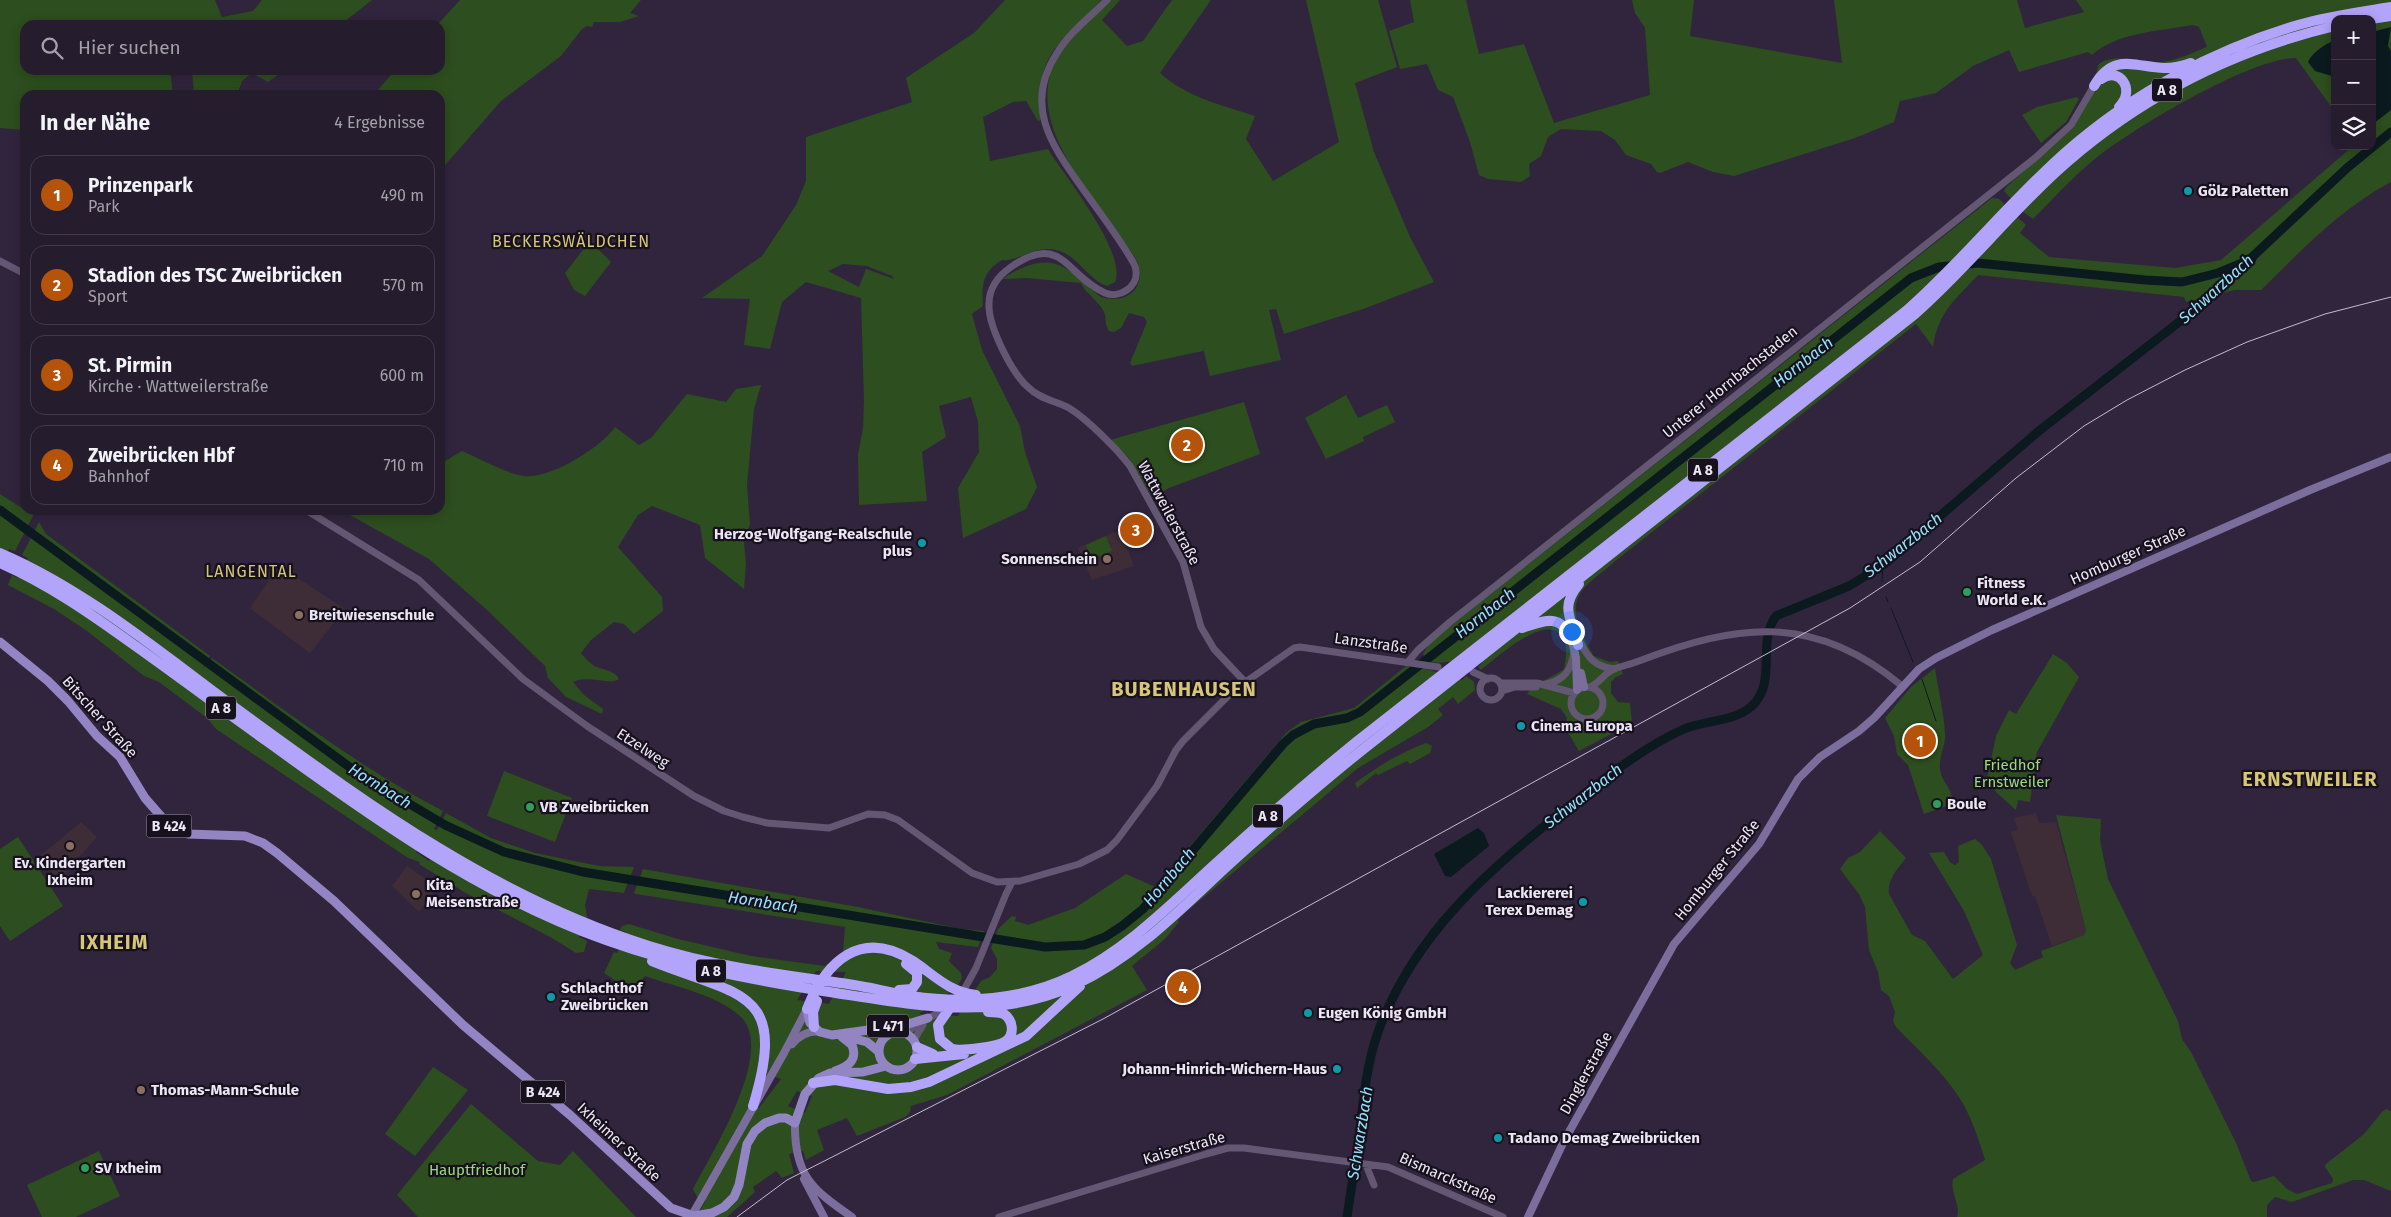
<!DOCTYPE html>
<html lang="de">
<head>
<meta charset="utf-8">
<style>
  body { margin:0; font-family:"Fira Sans",sans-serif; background:#31293a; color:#f1f3f6 }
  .controls { position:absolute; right:15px; top:15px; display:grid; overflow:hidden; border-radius:10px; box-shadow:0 2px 12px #0003 }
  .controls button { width:45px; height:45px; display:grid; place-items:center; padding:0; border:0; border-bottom:1px solid #423a4a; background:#251c2e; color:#f1f3f6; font:25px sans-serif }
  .you { position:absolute; left:1571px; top:631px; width:18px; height:18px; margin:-12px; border:4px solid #fff; border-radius:50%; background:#1a73e8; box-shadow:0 0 0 8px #1a73e833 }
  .badge { display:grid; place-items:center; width:32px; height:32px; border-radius:50%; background:#b45309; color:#fff; font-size:16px; font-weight:700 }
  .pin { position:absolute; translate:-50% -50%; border:2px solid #fff; box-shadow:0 1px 5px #0006 }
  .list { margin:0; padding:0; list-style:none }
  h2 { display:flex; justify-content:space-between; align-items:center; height:65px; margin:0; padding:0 20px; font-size:21px }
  h2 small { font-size:16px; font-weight:400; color:#a3a1aa }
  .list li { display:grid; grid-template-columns:32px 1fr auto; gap:15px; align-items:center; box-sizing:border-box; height:80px; margin:0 10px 10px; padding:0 10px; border:1px solid #423a4a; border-radius:15px }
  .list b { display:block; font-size:19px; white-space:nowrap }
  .list p { margin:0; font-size:16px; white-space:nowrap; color:#a3a1aa }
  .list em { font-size:16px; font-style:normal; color:#a3a1aa }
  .icon { flex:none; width:28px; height:28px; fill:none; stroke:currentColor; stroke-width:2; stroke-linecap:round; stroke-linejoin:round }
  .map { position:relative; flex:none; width:2391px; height:1217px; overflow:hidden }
  .search { position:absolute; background:#251c2e; box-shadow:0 2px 12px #0003; left:20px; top:20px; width:425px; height:55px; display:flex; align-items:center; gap:12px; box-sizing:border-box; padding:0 18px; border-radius:15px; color:#a3a1aa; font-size:19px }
  .panel { position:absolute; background:#251c2e; box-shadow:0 2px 12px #0003; left:20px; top:90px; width:425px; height:425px; border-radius:15px }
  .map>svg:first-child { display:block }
</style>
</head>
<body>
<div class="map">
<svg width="2391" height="1217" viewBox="0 0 2391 1217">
  <rect width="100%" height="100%" fill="#31253e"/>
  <!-- education -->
  <path fill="#3e2d37" d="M1114,532L1117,533L1129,552L1134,566L1092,580L1078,548Z
    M278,568H282L345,609L310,653L251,609V606Z
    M2036,813L2039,823L2056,822L2086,930L2084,935L2052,946L2035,896H2032L2011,832L2018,830L2014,818Z
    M81,822L97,837L58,881L40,856Z
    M407,866L437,887L419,912L392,886Z"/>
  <!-- green -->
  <path fill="#2d4e1e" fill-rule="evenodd" d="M0,0H215L222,17L253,11L262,0H372L340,25H25V70H170L173,95H25V130L0,128Z
    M460,0H641L630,13L639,16L620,22H594L592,27L587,26L582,29L561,56L501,101L440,171V95H374L395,70H440V25H437Z
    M1005,0H1101C1061,45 1034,51 1041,120L1038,121L1026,101L1013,102L983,117L990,161L1048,149C1065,177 1127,252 1115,282L1107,286C1087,279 1078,255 1056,250C1034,245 1018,262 1002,260C982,272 982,285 983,306L972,314L982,350L1020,426L1025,452L1037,487L1026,509L963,538L958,488L979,452L978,422L971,397L939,406L946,437L922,452L927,501L859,505L858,455L863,428L864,400L861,298L806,282L782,302L770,349L744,345L750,299L702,298L762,256L796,205L806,181V137L912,102L906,78L974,33ZM843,264L867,266L892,276L894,279L866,269L859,287L828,271Z
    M1110,0H1120L1102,20L1127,46L1143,41L1172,0H1211L1160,73C1186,97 1222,105 1255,116L1246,139L1273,181L1339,142L1306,0H1378L1397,67L1355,83L1374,152L1410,237L1434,282L1363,309L1284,334L1276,309L1269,310L1281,360L1210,376L1203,348V351L1132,366L1130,363L1147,322L1144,317L1129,313L1121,328L1114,332L1109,331C1104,325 1107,318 1104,312C1099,301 1086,294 1081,283L1027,278L1003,279C1010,273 1019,269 1027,266C1062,253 1076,278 1101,297C1128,305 1147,287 1137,261C1102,203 1015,124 1060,52C1073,32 1095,18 1110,0Z
    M1410,0H1466L1479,54L1524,44L1554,123L1650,95L1645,28L1635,13L1632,0H1694L1690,36L1842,63L1834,0H2017L2025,28L2084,12L2076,0H2391V182C2340,209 2302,250 2261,290H2235L2186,302L2184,297L1978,275C1955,300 1938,312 1933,347L1916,324L1614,562C1603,573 1584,583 1578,598C1570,616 1585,641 1594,656L1610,662L1618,661L1623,674L1616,677L1611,682V693L1618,702L1630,703L1632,723L1579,751L1564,726L1567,718L1561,709L1527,694C1539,679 1549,680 1564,669C1566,657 1569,645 1561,635C1544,614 1496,658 1481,670L1478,667L1483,662C1476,662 1469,660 1463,660C1451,660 1430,669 1423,654L1429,643L1992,198L1999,199L2026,225L2020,233L2049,257L2175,268L2221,260L2353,146H2372V19H2335V112L2296,58C2251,57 2126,132 2090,163C2070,180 2052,200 2033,219L2023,212L2004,191L2007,186L2074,127L2076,112L2097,71L2098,65C2110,53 2136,61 2151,62C2171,64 2189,54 2207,47L2199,27L2193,25C2161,31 2117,32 2092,55L2088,52L2019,72L2009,50L1973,66L1936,93L1900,101L1894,122L1855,138L1734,176L1713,172L1688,162L1660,173L1657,172L1651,164L1626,155L1615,140L1601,131L1561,129L1548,137L1541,156L1529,164L1530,176L1521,182L1488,179L1479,175L1470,142L1453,97L1438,90L1427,64L1400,69L1389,31L1414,22Z
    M192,70H285L268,82L252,73L242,81L237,95H194Z
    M2077,97L2079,99L2066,122L2041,143L2022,115L2037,107Z
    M590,241L611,262L585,296L574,290L565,273Z
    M761,385L754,409L747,485L750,524L744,543L746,564L744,589L705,558L700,525L652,506L638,515L618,547L662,597L663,611L634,634L624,624L614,622L591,640L581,653C584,657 589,662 593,665C601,670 615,670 619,679C610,686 588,674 573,682L584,695L603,709L602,714L566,697L548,678L545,666L487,610L429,559L341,510H440V464L462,451C481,459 503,472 523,476C548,480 601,448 615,427L639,445L651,438L687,394L726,402L736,389Z
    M1346,395L1358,418L1387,405L1395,422L1363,437L1364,441L1326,459L1305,418Z
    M1244,402L1260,454L1169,488L1152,497L1129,458L1110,440Z
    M0,494L25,510L35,512L15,551L9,549L0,567Z
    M39,522L46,534L210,656L202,669L212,658C287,712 361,768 443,811L434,829L437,830L446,813L491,838L535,853L599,866L634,867L624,893L589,889L585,905L587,917L579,937L587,941L584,952L576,953L552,938L464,892L419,864L420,862L408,858L216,729L207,718L159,682L144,676L87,631L54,609L8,585L12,575L18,578L28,558L22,555ZM426,835L440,843L429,861L416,852Z
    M1106,536L1112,551L1092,559L1086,545Z
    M2053,654L2067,663L2079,677L2037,752L2030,802L2018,800L2016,810L1997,793L1987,779L1996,736L2009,710L2016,714Z
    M1406,666L1430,670L1462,680L1466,676L1474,682L1475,690L1458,704L1453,697L1438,709L1443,715L1428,727L1358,768L1186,912L1178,920L1179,922L1165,939L1132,966L1147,990L947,1095L911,1106L910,1112L905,1117L857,1136L847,1118L817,1130L824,1150L806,1160L803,1151L789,1154L794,1173L782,1178L776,1171L753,1187L755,1192L727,1217H696L705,1202L697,1197L693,1189C711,1154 777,1050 740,1016C715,994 676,987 645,976L631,991L604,973L614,952L617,953L626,932L620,930L622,926L629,924L678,939L751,956L825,966L843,952L845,927L636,894L634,893L643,869L858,907L961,929L984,931L978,947L936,942L939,949L952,953L949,961L961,973L962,978L957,987L919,1014L958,1016L981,981L990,977L997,969V959L991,948L998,929L1012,916L1016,917L1015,921L1028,925L1075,908L1126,874L1155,887L1287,732L1301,722L1354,708ZM816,971L846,972L829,1004L797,1000ZM760,1071L781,1079L759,1108L748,1103ZM797,1091L812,1096L805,1113L788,1106Z
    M1935,668C1937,685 1946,722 1945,738C1944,749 1939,757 1940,769C1941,782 1954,789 1952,804L1924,814L1908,765L1897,754L1894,736L1885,718L1911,687Z
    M1426,743L1432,746L1430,753L1410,764L1407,761L1378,775L1376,773L1357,788L1355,783C1378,766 1400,753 1426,743Z
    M504,771L572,798L555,842L487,816Z
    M2056,815L2101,819L2100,840L2108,879L2178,1021L2182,1039L2191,1052L2236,1143L2251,1181L2254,1182L2274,1176L2287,1189L2297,1194L2332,1183L2333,1179L2325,1167L2326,1164L2364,1134L2382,1112L2386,1109L2391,1111V1191L2364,1180H2353L2292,1202L2275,1197L2267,1205V1217H1957C1961,1204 1950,1194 1953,1179L1985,1160C1980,1143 1974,1126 1966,1109C1950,1078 1920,1052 1896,1027L1893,1021L1895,1012L1889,996L1881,990L1878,972L1869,950L1865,907L1859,894L1840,869L1848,858L1860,852L1880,831L1906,858C1898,868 1887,880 1889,894L1912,935L1925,941L1953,979L1983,955L1964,911L1929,853L1944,852L1950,862L1955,865L1959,862L1958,846L1975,839L1982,845L1991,859L2017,945L2010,963L2015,970L2043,957L2041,951L2084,935L2086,930Z
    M18,837L63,906L10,941L0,926V849Z
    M433,1067L468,1090L415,1156L385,1134Z
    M471,1104L538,1161L560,1165L573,1151L636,1217H418L397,1195Z
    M99,1151L120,1196L76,1217H42L27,1185Z"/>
  <!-- water -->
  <path fill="#0b1a1f" d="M2391,27L2388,46L2391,51V110L2373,124L2372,32Z
    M2335,41V77L2315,71L2308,62C2312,53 2325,43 2335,41Z
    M1478,828L1484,833L1489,846L1451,877L1445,876L1434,854Z"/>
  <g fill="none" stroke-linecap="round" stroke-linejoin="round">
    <!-- stream -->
    <path stroke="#0b1a1f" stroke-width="1" d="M1882,581L1883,565
      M1886,597L1888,602
      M1891,608L1913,662
      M1922,679L1936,721"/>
    <!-- river -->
    <path stroke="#0b1a1f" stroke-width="9" d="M0,510L359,774L445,825L504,852L583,872L1045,947L1084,945L1105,937L1122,926L1143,909L1283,744L1293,735L1314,724L1347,718L1360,712L1911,278L1939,267L1978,263L2145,280L2182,282L2218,273L2252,259
      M1347,1217C1351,1191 1355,1164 1359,1138C1363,1103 1366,1066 1378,1032C1413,937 1485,872 1562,812C1584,795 1606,776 1629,761C1646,749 1666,737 1684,729C1705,720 1734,722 1752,706C1778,681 1756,643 1776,616L1849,586L1883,565L2040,430L2201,305L2347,168L2391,132"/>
    <!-- tertiary -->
    <path stroke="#645773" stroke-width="7" d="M1107,0C1090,17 1070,32 1057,53C1024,104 1050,143 1080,185C1097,209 1115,232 1130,257C1133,262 1136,266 1136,271C1138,287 1119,299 1105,293C1066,276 1062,231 1011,267C998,276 989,287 989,304C988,326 1012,374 1029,388C1040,399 1056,401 1069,408C1087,419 1117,449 1130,466L1183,562L1201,627L1214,649L1245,682
      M0,261L25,274
      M306,510L419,580L523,679L587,726L694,796L724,811L743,817L767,823L829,828L868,814L885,815L898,820L972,873L997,882L1020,881L1079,864L1107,850L1117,840L1157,786L1176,750L1183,741L1234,690L1294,648L1300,647L1438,667
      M1580,642C1588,658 1595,667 1615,669
      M1408,662L1418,650L1450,622L2035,158L2071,125L2094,86
      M1473,672L1488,679
      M1480 689a11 11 0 1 1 22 0a11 11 0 1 1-22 0Z
      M1500,683H1537L1574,693
      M1546,684C1565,680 1571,670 1574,652
      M1590,687C1600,683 1604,673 1614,669C1622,666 1631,664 1639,661C1738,623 1815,613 1902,686
      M1571 703a16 16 0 1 1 32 0a16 16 0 1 1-32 0Z
      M1502,691L1515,687H1536
      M961,995L976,968L1006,894L1012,882
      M905,1033L947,1007
      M914,1040L923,1025
      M1366,1165L1374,1185
      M999,1217L1206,1154L1228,1148H1244L1388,1167L1503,1217"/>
    <!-- secondary -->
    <path stroke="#7b6e9c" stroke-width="8" d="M1573,645L1576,658L1577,690
      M1581,673L1584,687
      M792,1044C800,1035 809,1030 821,1032
      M795,1123C794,1174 811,1189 852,1217
      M804,1179L824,1217
      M691,1217L784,1053L807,1009
      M1528,1217L1564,1141L1674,944L1759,844L1798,779L1820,757L1859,731L1874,718L1919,669L1936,658L1992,630L2310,490L2391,457"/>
    <!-- primary -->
    <path stroke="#9385c4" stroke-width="9" d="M0,642L48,681L68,701L97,736L120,757L145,798L172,829L188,834L245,836L263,843L277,853L334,901L463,1025L570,1115L671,1208L694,1216L712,1213L724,1207L734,1197L739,1185L747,1144L755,1131L765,1123L779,1118H786L795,1123
      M807,1009L810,1023L820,1032L832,1035L905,1025L928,1018
      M879 1051a19 19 0 1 1 38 0a19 19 0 1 1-38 0Z
      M847,1037L867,1042L878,1051
      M835,1071C848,1067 858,1060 852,1045L842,1037
      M795,1123L805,1094L819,1078L830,1073L863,1072L886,1066"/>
    <!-- motorway -->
    <path stroke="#b2a4fa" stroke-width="10" d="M2371,19L2391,16
      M2101,79C2120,66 2136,90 2119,107
      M2094,86C2113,52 2135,67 2164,68C2173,68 2183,66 2191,63
      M0,553C91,592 169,660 248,717C374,809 499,899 649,946C712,966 776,974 841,983C865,986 888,992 911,996C964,1004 1023,1000 1072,976C1127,949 1169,906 1214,865C1260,823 1307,782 1356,742L1906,311C1963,261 2010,201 2067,151C2133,93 2214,50 2298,25C2328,16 2360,12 2391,7
      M0,563C48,584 91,614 134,645C179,677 223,710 268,742C374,819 482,896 606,940C681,967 758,981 836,993C919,1006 996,1021 1075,985C1133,958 1178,912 1224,869C1269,828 1314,789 1361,751L1915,314C1965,270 2007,217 2056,172C2136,99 2230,51 2335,26
      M1522,628C1542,621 1562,612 1571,640
      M1578,645C1572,619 1559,608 1579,584
      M652,961C741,997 789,989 753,1106
      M899,990L912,989L917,982V973L906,964
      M952,1005L938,1025L940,1039L952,1049C962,1051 998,1047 1006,1041C1015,1034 1013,1020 1004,1014C999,1012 993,1012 988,1012
      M807,1009C826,961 861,928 913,961C934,975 949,992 976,995
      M814,1027L813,1012L817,1001
      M917,1047L933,1054
      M915,1059L964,1054
      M813,1083L835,1080L888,1089L911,1087L929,1082L1026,1036L1080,986"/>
    <!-- rail -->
    <path stroke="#c3bbce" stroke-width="1" d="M737,1217L787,1180L1103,1019L1850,608L1920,562L2016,478L2084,426L2127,400L2185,370L2247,342L2325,314L2391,297"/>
  </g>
  <!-- markers -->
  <g fill="#0f9aa8" stroke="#16111c" stroke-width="2">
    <circle cx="2188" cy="191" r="5"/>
    <circle cx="922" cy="543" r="5"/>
    <circle cx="1521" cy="726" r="5"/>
    <circle cx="1583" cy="902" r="5"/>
    <circle cx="551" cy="997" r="5"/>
    <circle cx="1308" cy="1013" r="5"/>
    <circle cx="1337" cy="1069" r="5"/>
    <circle cx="1498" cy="1138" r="5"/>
  </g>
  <g fill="#8d6e63" stroke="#16111c" stroke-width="2">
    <circle cx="1107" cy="559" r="5"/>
    <circle cx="299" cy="615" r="5"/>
    <circle cx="70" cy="846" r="5"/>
    <circle cx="416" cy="894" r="5"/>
    <circle cx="141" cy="1090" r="5"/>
  </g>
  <g fill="#2e9e5b" stroke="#16111c" stroke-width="2">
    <circle cx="1967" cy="592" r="5"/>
    <circle cx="1937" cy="804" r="5"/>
    <circle cx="530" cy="807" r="5"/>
    <circle cx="85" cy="1168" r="5"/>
  </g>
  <g text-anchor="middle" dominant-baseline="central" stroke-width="4.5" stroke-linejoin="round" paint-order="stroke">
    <!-- shield labels -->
    <g fill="#16111c" stroke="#aca5b5" stroke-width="1">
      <rect x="2152" y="78.5" width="30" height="23" rx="4"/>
      <rect x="1688" y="458.5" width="30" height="23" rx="4"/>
      <rect x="206" y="696.5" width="30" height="23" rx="4"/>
      <rect x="1253" y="804.5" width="30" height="23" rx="4"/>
      <rect x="146.5" y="814.5" width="45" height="23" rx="4"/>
      <rect x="696" y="959.5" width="30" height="23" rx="4"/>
      <rect x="867" y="1014.5" width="42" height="23" rx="4"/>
      <rect x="520.5" y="1080.5" width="45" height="23" rx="4"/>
    </g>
    <g font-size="14" font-weight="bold" fill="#ece5f6">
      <text x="2167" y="90">A 8</text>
      <text x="1703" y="470">A 8</text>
      <text x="221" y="708">A 8</text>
      <text x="1268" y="816">A 8</text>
      <text x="169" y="826">B 424</text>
      <text x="711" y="971">A 8</text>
      <text x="888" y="1026">L 471</text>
      <text x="543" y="1092">B 424</text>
    </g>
    <!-- poi labels -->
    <g font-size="15" font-weight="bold" fill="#ece5f6" stroke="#16111c" text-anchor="start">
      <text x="2198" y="191">Gölz Paletten</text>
      <text x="912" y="534" text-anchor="end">Herzog-Wolfgang-Realschule<tspan x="912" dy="17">plus</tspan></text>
      <text x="1097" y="559" text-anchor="end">Sonnenschein</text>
      <text x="1977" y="583">Fitness<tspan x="1977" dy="17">World e.K.</tspan></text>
      <text x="309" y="615">Breitwiesenschule</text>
      <text x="1531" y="726">Cinema Europa</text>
      <text x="1947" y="804">Boule</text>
      <text x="540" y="807">VB Zweibrücken</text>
      <text x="70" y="863" text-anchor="middle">Ev. Kindergarten<tspan x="70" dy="17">Ixheim</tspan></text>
      <text x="426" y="885">Kita<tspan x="426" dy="17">Meisenstraße</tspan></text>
      <text x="1573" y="893" text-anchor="end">Lackiererei<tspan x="1573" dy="17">Terex Demag</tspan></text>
      <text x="561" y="988">Schlachthof<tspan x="561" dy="17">Zweibrücken</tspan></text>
      <text x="1318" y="1013">Eugen König GmbH</text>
      <text x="1327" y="1069" text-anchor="end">Johann-Hinrich-Wichern-Haus</text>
      <text x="151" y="1090">Thomas-Mann-Schule</text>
      <text x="1508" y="1138">Tadano Demag Zweibrücken</text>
      <text x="95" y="1168">SV Ixheim</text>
    </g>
    <!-- street labels -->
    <g font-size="15" fill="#ece5f6" stroke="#16111c">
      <text transform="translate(1730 382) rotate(-39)">Unterer Hornbachstaden</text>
      <text transform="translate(1169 513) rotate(62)">Wattweilerstraße</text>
      <text transform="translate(2128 555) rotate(-24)">Homburger Straße</text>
      <text transform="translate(1371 643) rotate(8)">Lanzstraße</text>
      <text transform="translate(100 717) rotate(48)">Bitscher Straße</text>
      <text transform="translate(643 748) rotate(33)">Etzelweg</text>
      <text transform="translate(1717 870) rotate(-51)">Homburger Straße</text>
      <text transform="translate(1586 1073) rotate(-61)">Dinglerstraße</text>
      <text transform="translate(619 1142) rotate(43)">Ixheimer Straße</text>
      <text transform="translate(1184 1148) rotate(-16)">Kaiserstraße</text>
      <text transform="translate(1448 1178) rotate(24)">Bismarckstraße</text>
    </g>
    <!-- park labels -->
    <g font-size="15" fill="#98dc7b" stroke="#16111c">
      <text x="2012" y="765">Friedhof<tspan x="2012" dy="17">Ernstweiler</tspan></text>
      <text x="477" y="1170">Hauptfriedhof</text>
    </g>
    <!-- neighbourhood labels -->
    <g font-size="16" letter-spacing="1" fill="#d7c578" stroke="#16111c">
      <text x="571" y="241">BECKERSWÄLDCHEN</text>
      <text x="251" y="571">LANGENTAL</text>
    </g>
    <!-- water labels -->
    <g font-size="16" font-style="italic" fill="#92e5fe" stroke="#16111c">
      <text transform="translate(2216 289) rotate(-42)">Schwarzbach</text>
      <text transform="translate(1803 362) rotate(-38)">Hornbach</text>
      <text transform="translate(1903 545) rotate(-38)">Schwarzbach</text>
      <text transform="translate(1485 613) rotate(-38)">Hornbach</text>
      <text transform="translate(380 786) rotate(32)">Hornbach</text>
      <text transform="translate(1583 796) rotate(-38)">Schwarzbach</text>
      <text transform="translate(1169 877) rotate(-50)">Hornbach</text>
      <text transform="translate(763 902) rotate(9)">Hornbach</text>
      <text transform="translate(1360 1133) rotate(-81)">Schwarzbach</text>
    </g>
    <!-- district labels -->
    <g font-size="20" font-weight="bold" letter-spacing="1" fill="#d7c578" stroke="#16111c">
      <text x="1184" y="689">BUBENHAUSEN</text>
      <text x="2310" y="779">ERNSTWEILER</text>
      <text x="114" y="942">IXHEIM</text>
    </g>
  </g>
</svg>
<div class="controls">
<button>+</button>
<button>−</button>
<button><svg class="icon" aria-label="layers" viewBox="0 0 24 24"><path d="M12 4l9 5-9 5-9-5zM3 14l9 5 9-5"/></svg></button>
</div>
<div class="you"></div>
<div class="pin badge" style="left:1920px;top:741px">1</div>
<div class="pin badge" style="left:1187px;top:445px">2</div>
<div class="pin badge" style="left:1136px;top:530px">3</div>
<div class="pin badge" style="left:1183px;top:987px">4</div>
<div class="search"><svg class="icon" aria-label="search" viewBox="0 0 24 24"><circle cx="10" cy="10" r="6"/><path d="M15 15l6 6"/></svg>Hier suchen</div>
<section class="panel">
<h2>In der Nähe<small>4 Ergebnisse</small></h2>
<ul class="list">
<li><span class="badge">1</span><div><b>Prinzenpark</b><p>Park</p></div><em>490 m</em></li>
<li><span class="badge">2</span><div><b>Stadion des TSC Zweibrücken</b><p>Sport</p></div><em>570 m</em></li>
<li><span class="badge">3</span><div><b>St. Pirmin</b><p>Kirche · Wattweilerstraße</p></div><em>600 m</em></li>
<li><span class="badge">4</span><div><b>Zweibrücken Hbf</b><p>Bahnhof</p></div><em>710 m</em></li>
</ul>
</section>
</div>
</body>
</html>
